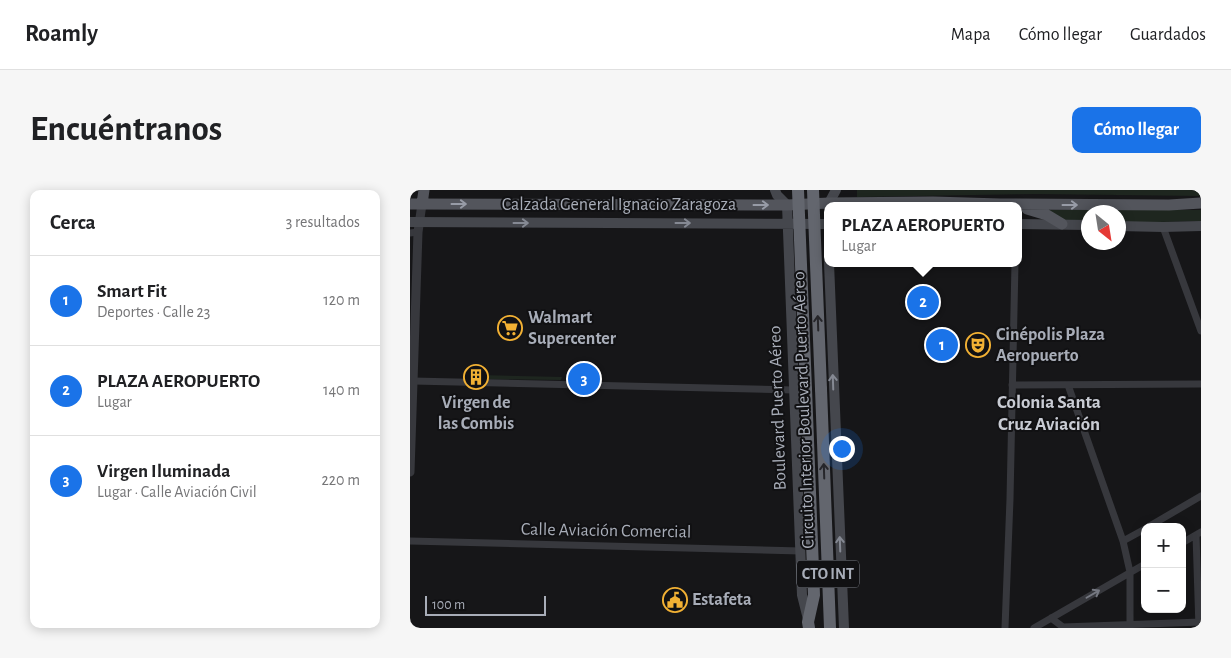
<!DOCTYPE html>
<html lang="es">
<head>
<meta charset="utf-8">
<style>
  body { margin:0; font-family:"Alegreya Sans",sans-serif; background:#f6f6f6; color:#202124 }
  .controls { position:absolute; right:15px; bottom:15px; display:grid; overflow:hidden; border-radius:10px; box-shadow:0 2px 12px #0003 }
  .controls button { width:45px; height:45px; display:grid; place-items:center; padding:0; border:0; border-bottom:1px solid #e0e0e0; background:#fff; color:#202124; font:25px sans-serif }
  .compass { position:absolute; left:671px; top:15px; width:45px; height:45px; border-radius:50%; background:#fff; box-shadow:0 2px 12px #0003; rotate:150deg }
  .scale { position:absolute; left:15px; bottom:12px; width:121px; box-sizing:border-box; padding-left:5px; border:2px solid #a8adb8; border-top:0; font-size:14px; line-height:18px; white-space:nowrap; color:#a8adb8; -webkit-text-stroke:4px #111113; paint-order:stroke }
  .you { position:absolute; left:431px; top:258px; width:18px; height:18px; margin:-12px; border:4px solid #fff; border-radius:50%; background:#1a73e8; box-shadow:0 0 0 8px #1a73e833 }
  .badge { display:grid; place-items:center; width:32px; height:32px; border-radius:50%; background:#1a73e8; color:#fff; font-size:16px; font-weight:700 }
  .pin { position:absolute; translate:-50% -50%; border:2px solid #fff; box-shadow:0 1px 5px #0006 }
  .popup { position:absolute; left:414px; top:12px; width:198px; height:65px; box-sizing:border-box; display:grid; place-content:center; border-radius:10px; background:#fff; filter:drop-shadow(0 1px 4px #0005); font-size:16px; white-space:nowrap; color:#757577 }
  .popup b { font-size:19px; color:#202124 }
  .popup::after { content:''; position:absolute; left:50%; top:100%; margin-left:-10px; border:10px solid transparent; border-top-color:#fff }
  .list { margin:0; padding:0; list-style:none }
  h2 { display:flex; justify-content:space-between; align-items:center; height:65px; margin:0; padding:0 20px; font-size:21px }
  h2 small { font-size:16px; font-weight:400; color:#757577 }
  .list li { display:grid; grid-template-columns:32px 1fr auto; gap:15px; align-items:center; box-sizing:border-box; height:90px; padding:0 20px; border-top:1px solid #e0e0e0 }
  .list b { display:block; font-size:19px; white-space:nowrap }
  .list p { margin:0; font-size:16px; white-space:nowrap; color:#757577 }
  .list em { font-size:16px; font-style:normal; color:#757577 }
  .map { position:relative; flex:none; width:791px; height:438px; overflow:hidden; border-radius:10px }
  header { display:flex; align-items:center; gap:30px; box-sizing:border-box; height:70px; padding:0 25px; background:#fff; border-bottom:1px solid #e0e0e0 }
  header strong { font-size:24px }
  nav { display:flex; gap:28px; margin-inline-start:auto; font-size:18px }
  .intro { display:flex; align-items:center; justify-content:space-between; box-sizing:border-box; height:120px; padding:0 30px }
  h1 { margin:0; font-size:35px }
  .button { padding:12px 22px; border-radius:10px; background:#1a73e8; color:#fff; font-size:18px; font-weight:700 }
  main { display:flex; gap:30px; padding:0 30px }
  aside { flex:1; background:#fff; border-radius:10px; box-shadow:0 2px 12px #0003 }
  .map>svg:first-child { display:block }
</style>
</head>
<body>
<header>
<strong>Roamly</strong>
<nav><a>Mapa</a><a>Cómo llegar</a><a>Guardados</a></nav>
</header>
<div class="intro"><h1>Encuéntranos</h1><a class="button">Cómo llegar</a></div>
<main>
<aside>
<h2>Cerca<small>3 resultados</small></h2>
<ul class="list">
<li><span class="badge">1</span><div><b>Smart Fit</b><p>Deportes · Calle 23</p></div><em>120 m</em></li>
<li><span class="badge">2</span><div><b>PLAZA AEROPUERTO</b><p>Lugar</p></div><em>140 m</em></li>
<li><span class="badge">3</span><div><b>Virgen Iluminada</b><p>Lugar · Calle Aviación Civil</p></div><em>220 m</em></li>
</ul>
</aside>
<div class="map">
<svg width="791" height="438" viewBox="0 0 791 438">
  <rect width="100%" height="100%" fill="#161618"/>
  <!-- green -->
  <path fill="#1e261f" d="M447,0H791V6L627,4L447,7Z
    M631,20H791V31L709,33L708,22H678V34H664Z
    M68,185L152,187L151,190L68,189Z"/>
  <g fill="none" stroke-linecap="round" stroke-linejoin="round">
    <!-- minor -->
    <path stroke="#37383d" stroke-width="7" d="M753,37L791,141
      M0,43L8,42
      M3,191L384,200
      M602,195L791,194
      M658,195L713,351L720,382V438
      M738,337L791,306
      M786,345L789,438
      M0,351L391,361
      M713,351L735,339
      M772,353L791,342
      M641,428L653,437L791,432
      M595,438L600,309L605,73
      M624,438L735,374"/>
    <!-- tertiary -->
    <path stroke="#37383d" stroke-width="9" d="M0,282L8,42L12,14"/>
    <!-- secondary -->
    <path stroke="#45474d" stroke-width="10" d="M365,0L367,5L377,15L392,405L398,429
      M419,16V13L426,0
      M0,32L418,34
      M608,34L678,35
      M708,36L753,37L791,36
      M419,73L434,438"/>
    <!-- primary -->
    <path stroke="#53555c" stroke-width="11" d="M0,14L377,15L419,13L523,12L590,14L759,15L791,13
      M12,14L14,0
      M617,19L637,25L652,34"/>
    <!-- motorway -->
    <path stroke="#63666e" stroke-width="12" d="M396,199L404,405L398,432L399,438
      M411,199L420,438"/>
    <!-- motorway-bridge -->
    <path stroke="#63666e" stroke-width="12" d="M388,0L396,199
      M403,0L411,199"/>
  </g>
  <!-- one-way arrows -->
  <defs><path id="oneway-shaft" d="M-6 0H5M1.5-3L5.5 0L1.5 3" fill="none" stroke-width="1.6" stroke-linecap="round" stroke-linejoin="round" transform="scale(1.25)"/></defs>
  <g stroke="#979ba6">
    <use href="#oneway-shaft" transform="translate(49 14)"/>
    <use href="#oneway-shaft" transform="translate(351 15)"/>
    <use href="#oneway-shaft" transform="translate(660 15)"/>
  </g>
  <g stroke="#858993">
    <use href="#oneway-shaft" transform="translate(111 33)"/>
    <use href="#oneway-shaft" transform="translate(273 33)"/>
    <use href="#oneway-shaft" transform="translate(423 192) rotate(-92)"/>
    <use href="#oneway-shaft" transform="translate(430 354) rotate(-92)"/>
  </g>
  <g stroke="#26262a">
    <use href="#oneway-shaft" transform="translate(408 133) rotate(-92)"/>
    <use href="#oneway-shaft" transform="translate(414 281) rotate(-92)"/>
  </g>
  <use stroke="#757881" href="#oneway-shaft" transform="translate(683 404) rotate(-30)"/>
  <!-- icons -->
  <defs>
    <symbol id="supermarket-ring" viewBox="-11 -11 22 22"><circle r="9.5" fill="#111113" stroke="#f2b134" stroke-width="1.5"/><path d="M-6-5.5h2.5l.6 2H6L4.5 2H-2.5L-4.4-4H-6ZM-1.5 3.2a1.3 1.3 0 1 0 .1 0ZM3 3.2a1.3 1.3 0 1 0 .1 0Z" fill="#f2b134"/></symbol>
    <symbol id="theatre-ring" viewBox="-11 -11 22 22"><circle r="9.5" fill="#111113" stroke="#f2b134" stroke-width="1.5"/><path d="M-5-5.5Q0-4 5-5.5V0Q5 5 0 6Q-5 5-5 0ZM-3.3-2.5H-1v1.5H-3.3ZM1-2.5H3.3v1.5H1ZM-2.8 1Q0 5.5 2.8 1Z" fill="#f2b134"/></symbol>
    <symbol id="building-ring" viewBox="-11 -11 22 22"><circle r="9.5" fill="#111113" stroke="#f2b134" stroke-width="1.5"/><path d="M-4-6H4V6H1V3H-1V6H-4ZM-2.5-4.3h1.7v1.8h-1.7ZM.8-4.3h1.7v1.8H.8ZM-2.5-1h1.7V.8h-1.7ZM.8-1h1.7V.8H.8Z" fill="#f2b134"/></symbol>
    <symbol id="civic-ring" viewBox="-11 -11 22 22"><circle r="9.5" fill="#111113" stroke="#f2b134" stroke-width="1.5"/><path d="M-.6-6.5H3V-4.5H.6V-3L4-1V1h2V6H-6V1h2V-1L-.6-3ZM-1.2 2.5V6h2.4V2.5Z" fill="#f2b134"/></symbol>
  </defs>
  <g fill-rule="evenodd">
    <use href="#supermarket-ring" x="86" y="124" width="28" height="28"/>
    <use href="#theatre-ring" x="554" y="141" width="28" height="28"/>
    <use href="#building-ring" x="52" y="173" width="28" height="28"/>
    <use href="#civic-ring" x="251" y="396" width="28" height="28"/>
  </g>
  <g text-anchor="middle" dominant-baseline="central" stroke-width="4" stroke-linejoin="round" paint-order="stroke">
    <!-- shield labels -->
    <rect fill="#111113" stroke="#7b7e86" stroke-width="1" x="387" y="370.5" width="62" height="27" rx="4"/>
    <g font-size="16" font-weight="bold" fill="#a8adb8">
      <text x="418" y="384">CTO INT</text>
    </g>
    <!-- street labels -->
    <g font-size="18" fill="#a8adb8" stroke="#111113">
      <text x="209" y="15">Calzada General Ignacio Zaragoza</text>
      <text transform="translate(368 218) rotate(-92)">Boulevard Puerto Aéreo</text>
      <text transform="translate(394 220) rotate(-92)">Circuito Interior Boulevard Puerto Aéreo</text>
      <text transform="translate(196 341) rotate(1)">Calle Aviación Comercial</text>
    </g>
    <!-- poi labels -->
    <g font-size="18" font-weight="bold" fill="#a8adb8" stroke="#111113" text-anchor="start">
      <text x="118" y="128">Walmart<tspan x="118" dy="21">Supercenter</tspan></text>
      <text x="586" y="145">Cinépolis Plaza<tspan x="586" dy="21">Aeropuerto</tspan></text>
      <text x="66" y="213" text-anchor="middle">Virgen de<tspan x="66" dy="21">las Combis</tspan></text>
      <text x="282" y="410">Estafeta</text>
    </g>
    <!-- neighbourhood labels -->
    <g font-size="19" font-weight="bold" fill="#c9ccd4" stroke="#111113">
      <text x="639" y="212">Colonia Santa<tspan x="639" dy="22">Cruz Aviación</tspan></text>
    </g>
  </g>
</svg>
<div class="controls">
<button>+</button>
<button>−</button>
</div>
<svg class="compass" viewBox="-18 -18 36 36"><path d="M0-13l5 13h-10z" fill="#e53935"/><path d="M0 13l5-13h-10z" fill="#757577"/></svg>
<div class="scale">100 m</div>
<div class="you"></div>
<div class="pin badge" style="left:532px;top:155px">1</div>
<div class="pin badge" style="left:513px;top:112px">2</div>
<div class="popup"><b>PLAZA AEROPUERTO</b>Lugar</div>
<div class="pin badge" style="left:174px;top:189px">3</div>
</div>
</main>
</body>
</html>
